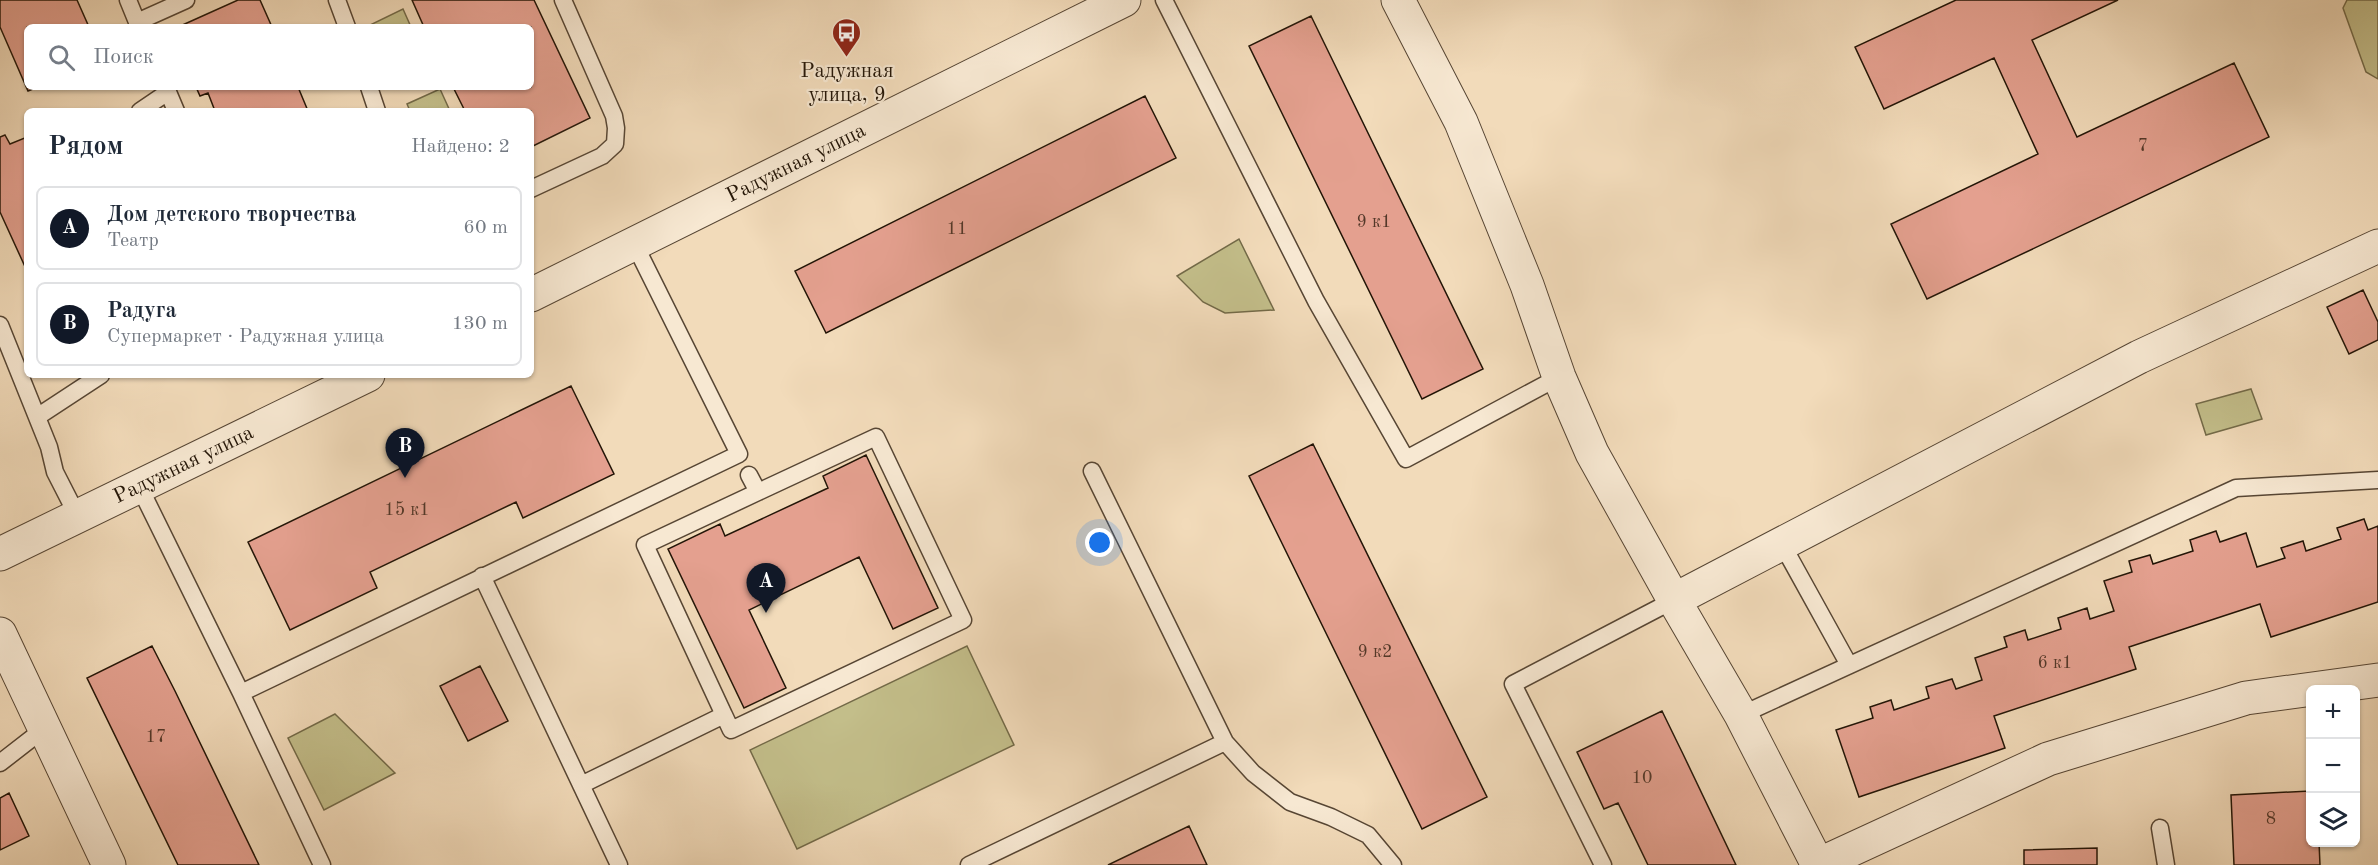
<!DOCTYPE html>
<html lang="ru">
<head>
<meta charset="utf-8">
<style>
  body { margin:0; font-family:"Old Standard TT",serif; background:#f6f6f7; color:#1f2937 }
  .controls { position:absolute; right:18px; bottom:18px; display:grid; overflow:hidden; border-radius:9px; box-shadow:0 2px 4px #0004 }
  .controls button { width:54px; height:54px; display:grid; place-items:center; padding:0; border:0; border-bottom:2px solid #e0e1e3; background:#fff; color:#1f2937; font:30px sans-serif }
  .you { position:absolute; left:1100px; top:543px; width:21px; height:21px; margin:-15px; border:4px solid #fff; border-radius:50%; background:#1a73e8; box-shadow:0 0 0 9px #1a73e833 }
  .badge { display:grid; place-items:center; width:39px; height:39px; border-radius:50%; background:#111827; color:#fff; font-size:20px; font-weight:700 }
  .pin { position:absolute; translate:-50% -50px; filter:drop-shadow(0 2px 3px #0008) }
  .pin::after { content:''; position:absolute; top:32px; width:21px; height:18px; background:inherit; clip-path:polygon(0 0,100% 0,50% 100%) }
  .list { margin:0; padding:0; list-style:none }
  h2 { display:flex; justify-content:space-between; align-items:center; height:78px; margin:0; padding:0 24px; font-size:26px }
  h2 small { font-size:20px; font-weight:400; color:#747a83 }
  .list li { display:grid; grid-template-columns:39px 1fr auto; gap:18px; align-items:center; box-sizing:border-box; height:84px; margin:0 12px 12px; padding:0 12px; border:2px solid #e0e1e3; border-radius:9px }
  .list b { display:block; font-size:22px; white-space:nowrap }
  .list p { margin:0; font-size:20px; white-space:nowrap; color:#747a83 }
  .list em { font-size:20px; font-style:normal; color:#747a83 }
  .icon { flex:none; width:33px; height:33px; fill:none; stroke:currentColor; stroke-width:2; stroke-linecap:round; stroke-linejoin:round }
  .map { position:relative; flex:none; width:2378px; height:865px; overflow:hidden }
  .search { position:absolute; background:#fff; box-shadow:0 2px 4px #0004; left:24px; top:24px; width:510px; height:66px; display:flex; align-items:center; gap:15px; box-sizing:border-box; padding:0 21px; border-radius:9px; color:#747a83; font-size:22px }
  .panel { position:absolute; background:#fff; box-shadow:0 2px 4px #0004; left:24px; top:108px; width:510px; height:270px; border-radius:9px }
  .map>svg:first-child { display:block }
</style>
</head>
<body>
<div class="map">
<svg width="2378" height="865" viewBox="0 0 2378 865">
  <rect width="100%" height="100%" fill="#f2dbba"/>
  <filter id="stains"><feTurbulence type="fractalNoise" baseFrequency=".00333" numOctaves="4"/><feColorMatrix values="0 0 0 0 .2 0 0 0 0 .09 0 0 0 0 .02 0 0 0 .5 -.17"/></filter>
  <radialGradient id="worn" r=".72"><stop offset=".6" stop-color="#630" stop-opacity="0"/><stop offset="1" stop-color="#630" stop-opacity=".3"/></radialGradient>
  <!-- green -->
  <path fill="#c3be8a" stroke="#736a48" stroke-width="1.5" d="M2347,0H2378V79L2366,72L2343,8Z
    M403,9L411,27H371L370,25Z
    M440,89L450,111H410L407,104Z
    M1239,239L1274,310L1225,313L1203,302L1177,276Z
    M2251,389L2262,419L2206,435L2196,404Z
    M967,646L1014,745L797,849L750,750Z
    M335,714L395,773L324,810L288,738Z"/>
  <!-- building -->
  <path fill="#e4a08f" stroke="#231507" stroke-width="1.5" d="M0,0H77L89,27H27V87H38L28,91L0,27Z
    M238,0H260L272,27H178Z
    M412,0H534L590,118L531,147V111H465L453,87H531V27H424Z
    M1956,0H2118L2032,40L2077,137L2234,63L2269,137L1927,299L1891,224L2038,154L1994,58L1884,109L1855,47Z
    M1311,16L1483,369L1422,399L1249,46Z
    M196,87H298L308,111H215L208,93L200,96Z
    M1145,96L1176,158L826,333L795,271Z
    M5,135L10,144L27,137V271L0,212V137Z
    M2363,290L2378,322V340L2349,354L2327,307Z
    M571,386L614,474L523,518L516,502L370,572L377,588L290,630L248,542Z
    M1313,444L1487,797L1422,829L1249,476Z
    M866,455L938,608L893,629L859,557L749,610L786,688L744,708L668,549L720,524L725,536L828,488L823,476Z
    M2364,519L2368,530L2378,526V602L2271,637L2260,604L2129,647L2136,669L1994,716L2005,748L1859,797L1836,730L1873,718L1870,707L1891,700L1894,710L1929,698L1926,687L1952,679L1956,689L1982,680L1975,658L2007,647L2004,637L2025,630L2028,640L2061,629L2058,618L2087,608L2090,619L2114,611L2104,581L2132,572L2129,561L2150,555L2153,564L2193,551L2190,540L2216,531L2220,542L2246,533L2257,567L2285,558L2281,548L2303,541L2306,551L2341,539L2337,528Z
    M152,646L175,691L259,865H178L87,678Z
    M480,666L508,721L468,741L440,686Z
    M1662,711L1683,754L1736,865H1648L1618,803L1604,809L1577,752Z
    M2310,791V842H2319L2320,865H2234L2231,795Z
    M9,793L29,836L0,850V798Z
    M1189,826L1207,865H1108Z
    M2097,848V865H2024V850Z"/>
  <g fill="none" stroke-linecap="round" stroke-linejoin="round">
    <defs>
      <path id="service" d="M128,0L137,22
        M337,0L347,27
        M1164,0L1316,301L1406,459L1559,377
        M139,27L137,22L186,0
        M369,87L377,111
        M168,92L176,111
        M140,111L168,92L166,87
        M531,189L602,156L615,144L616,128L614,116L563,0
        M0,325L49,447L55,472L78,517
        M37,417L101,375
        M1092,471L1225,742L1253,773L1290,802L1331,817L1368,835L1393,865
        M139,486L241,693L322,865
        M1782,544L1849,665
        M482,576L619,865
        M241,693L739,454L634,243
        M724,715L731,730L963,620L876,437L758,492
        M1741,715L2236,488L2378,480
        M0,763L45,728
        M581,785L724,715L645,545L758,492L749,475
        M2160,828L2166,865
        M969,865L1225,742
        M1603,865L1513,684L1674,600"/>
      <path id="minor" d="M1398,0L1461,122L1527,285L1559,377L1592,453L1674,600L1741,715L1818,865
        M1674,600L2139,357L2378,246
        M0,634L109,865
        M1818,865L2048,759L2246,698L2378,680"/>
      <g id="tertiary">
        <path id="s1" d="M531,295L1124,0"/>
        <path id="s2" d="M0,554L368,375"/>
      </g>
    </defs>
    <!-- service casing -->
    <use href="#service" stroke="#574634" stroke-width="19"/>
    <!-- minor casing -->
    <use href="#minor" stroke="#574634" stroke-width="35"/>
    <!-- tertiary casing -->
    <use href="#tertiary" stroke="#574634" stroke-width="35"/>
    <!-- service -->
    <use href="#service" stroke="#f7e8d2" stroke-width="16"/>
    <!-- minor -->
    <use href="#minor" stroke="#f7e8d2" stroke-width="33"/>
    <!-- tertiary -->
    <use href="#tertiary" stroke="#f7e8d2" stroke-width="33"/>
  </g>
  <!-- icons -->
  <defs>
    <symbol id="bus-pin" viewBox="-11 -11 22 30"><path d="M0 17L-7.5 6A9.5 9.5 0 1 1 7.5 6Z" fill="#8f2418" stroke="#f7e8d2"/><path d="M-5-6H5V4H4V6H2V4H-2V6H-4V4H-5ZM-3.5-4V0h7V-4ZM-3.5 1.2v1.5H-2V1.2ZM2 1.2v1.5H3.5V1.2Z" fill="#fff"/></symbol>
  </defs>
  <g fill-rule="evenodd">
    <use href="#bus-pin" x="830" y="16" width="33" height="45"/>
  </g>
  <g text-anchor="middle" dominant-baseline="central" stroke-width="4.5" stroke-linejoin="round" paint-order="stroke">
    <!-- number labels -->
    <g font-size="18" fill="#533829">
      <text x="2143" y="146">7</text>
      <text x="1374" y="222">9 к1</text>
      <text x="957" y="229">11</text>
      <text x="407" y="510">15 к1</text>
      <text x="1375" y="652">9 к2</text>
      <text x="2055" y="663">6 к1</text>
      <text x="156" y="737">17</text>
      <text x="1642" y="778">10</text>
      <text x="2271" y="819">8</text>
    </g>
    <!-- poi labels -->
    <g font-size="21" fill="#231507" stroke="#f7e8d2">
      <text x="847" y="71">Радужная<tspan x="847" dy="24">улица, 9</tspan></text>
    </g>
    <!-- street labels -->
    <g font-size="21" fill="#231507" stroke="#f7e8d2">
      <text stroke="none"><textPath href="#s1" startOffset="296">Радужная улица</textPath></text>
      <text stroke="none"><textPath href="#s2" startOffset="204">Радужная улица</textPath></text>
    </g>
  </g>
  <rect width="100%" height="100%" filter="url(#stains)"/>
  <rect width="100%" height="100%" fill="url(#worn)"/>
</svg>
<div class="controls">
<button>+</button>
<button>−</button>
<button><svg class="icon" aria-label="layers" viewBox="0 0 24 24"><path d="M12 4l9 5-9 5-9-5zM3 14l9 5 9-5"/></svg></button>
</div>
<div class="you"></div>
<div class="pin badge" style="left:766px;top:613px">A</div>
<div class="pin badge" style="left:405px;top:478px">B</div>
<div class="search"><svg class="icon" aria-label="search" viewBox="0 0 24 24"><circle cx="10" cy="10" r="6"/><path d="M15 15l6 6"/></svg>Поиск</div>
<section class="panel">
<h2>Рядом<small>Найдено: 2</small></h2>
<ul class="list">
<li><span class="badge">A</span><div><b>Дом детского творчества</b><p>Театр</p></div><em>60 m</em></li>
<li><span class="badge">B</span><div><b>Радуга</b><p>Супермаркет · Радужная улица</p></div><em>130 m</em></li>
</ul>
</section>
</div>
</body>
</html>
